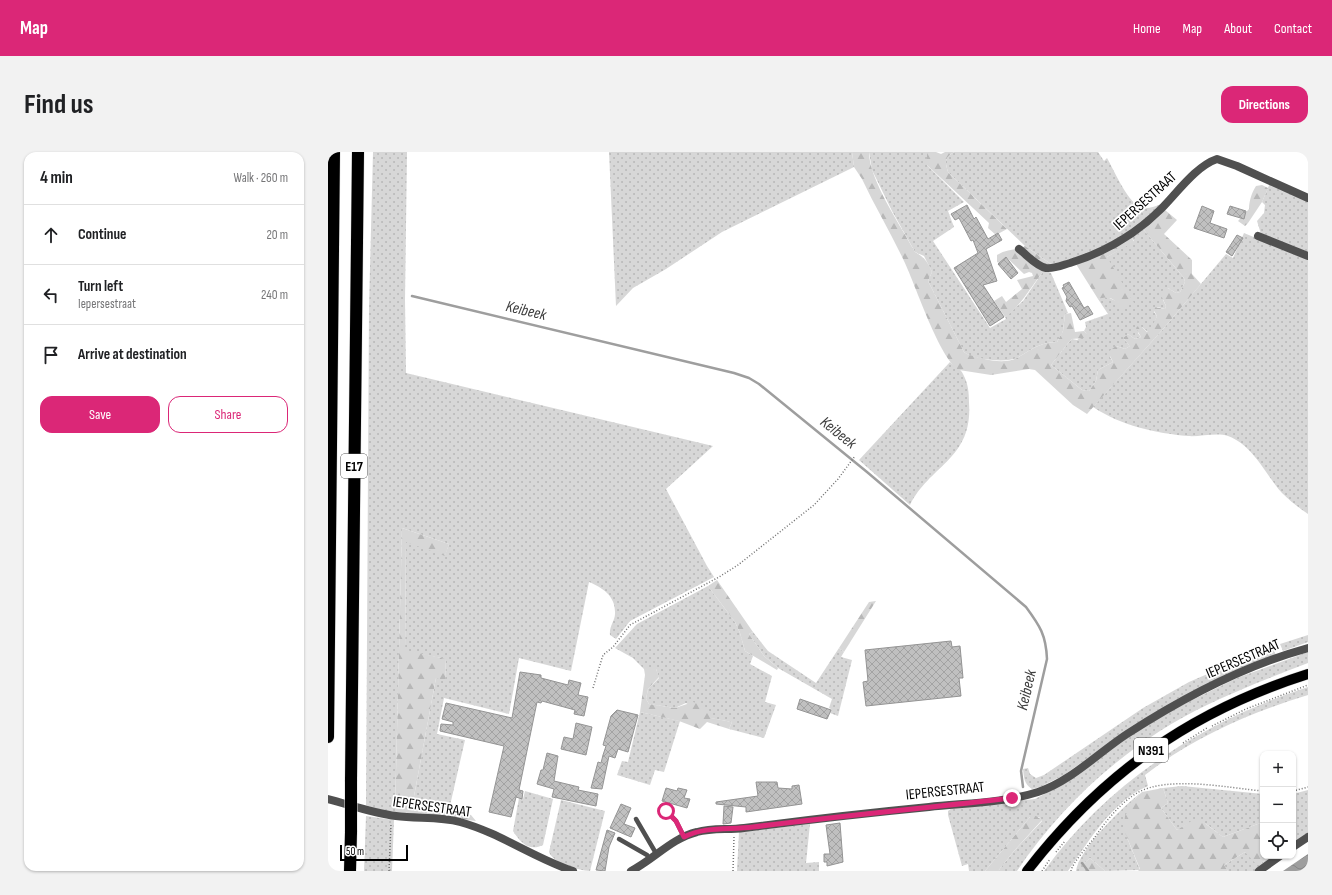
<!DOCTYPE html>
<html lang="en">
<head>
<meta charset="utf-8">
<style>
  body { margin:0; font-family:"Sofia Sans Condensed",sans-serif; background:#f2f2f2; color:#202124 }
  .controls { position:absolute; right:12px; bottom:12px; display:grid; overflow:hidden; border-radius:8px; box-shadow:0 1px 3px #0004 }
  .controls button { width:36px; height:36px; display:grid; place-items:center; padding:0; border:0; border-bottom:1px solid #e0e0e0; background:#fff; color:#202124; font:20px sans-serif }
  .scale { position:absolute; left:12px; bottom:10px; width:68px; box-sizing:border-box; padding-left:4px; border:2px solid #000; border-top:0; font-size:11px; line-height:14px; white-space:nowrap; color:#000; -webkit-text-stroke:3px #fff; paint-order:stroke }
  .stop { position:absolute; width:12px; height:12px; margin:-9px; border:3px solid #db2777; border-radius:50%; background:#fff }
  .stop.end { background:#db2777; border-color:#fff; box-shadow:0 1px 4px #0008 }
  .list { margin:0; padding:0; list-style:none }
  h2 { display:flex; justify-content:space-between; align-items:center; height:52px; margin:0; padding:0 16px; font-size:17px }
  h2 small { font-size:13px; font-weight:400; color:#757577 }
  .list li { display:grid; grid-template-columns:26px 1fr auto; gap:12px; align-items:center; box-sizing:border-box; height:60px; padding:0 16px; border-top:1px solid #e0e0e0 }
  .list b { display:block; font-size:15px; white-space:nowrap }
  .list p { margin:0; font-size:13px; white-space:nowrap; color:#757577 }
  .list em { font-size:13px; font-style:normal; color:#757577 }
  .actions { display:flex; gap:8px; padding:12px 16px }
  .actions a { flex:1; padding:9px 0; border:1px solid #db2777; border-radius:12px; text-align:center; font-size:14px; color:#db2777 }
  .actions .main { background:#db2777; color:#fff }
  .icon { flex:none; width:22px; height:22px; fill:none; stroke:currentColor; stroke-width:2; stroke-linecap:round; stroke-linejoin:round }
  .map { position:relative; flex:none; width:980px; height:719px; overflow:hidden; border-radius:12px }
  header { display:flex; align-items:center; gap:24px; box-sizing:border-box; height:56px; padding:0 20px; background:#db2777; color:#fff }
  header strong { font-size:19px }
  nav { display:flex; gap:22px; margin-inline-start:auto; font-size:14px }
  .intro { display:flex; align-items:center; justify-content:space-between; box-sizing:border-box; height:96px; padding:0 24px }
  h1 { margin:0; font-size:28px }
  .button { padding:10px 18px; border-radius:12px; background:#db2777; color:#fff; font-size:14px; font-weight:700 }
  main { display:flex; gap:24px; padding:0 24px }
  aside { flex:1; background:#fff; border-radius:12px; box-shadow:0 1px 3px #0004 }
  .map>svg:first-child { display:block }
</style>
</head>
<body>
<header>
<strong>Map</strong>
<nav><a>Home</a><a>Map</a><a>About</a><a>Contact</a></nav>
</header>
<div class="intro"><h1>Find us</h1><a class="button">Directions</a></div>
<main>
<aside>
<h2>4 min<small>Walk · 260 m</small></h2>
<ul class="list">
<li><svg class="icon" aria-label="ahead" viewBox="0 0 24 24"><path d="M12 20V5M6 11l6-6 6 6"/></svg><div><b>Continue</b></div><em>20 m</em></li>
<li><svg class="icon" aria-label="left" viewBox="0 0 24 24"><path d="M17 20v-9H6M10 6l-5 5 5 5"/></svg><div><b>Turn left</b><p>Iepersestraat</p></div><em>240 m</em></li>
<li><svg class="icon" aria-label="arrive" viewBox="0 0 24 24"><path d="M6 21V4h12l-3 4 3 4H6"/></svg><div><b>Arrive at destination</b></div></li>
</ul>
<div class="actions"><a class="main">Save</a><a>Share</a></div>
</aside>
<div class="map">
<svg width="980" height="719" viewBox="0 0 980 719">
  <defs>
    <pattern id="grass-dots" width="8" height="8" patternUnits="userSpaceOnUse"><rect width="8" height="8" fill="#d7d7d7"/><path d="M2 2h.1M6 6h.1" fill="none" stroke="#b7b7b7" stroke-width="1.8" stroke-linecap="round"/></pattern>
    <pattern id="forest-firs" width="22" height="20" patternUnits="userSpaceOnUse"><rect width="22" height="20" fill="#d7d7d7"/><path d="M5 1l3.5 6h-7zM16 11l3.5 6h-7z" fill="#b7b7b7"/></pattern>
    <pattern id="water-waves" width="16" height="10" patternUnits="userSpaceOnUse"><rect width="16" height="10" fill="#9e9e9e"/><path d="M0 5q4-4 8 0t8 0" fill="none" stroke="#868686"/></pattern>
    <pattern id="building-cross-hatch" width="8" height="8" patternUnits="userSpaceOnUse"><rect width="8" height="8" fill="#c0c0c0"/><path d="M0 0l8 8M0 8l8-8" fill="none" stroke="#a3a3a3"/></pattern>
  </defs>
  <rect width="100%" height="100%" fill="#fff"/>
  <!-- grass -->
  <path fill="url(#grass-dots)" d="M45,0H79L77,148L78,221L385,294L338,337L379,414L386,425L302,469L288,487L282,483C281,474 287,469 287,462C288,444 275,436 261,430L243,519L191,506L181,562L116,546L109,582L137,588L121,658L84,655L108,526L117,527L118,507L77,499L78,389L117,403L121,392L74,376L67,660L50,658L38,653L41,155Z
    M281,0H524L526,15L394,80L338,117L305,136L288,154Z
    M541,0H599V13L636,50L620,59L626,75L605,89L662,176L678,167L677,165L695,149L716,118L723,121L740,161L737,162L735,179L729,190C710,191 705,197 689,206C678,211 646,208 636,200L600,129L604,120L596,104L587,100L564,59L544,18Z
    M626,0H770L776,9L779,6C786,18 801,54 815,56C821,57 828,54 833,52L798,85L746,107L723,112L697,94L620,20C617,9 616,7 626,0Z
    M942,31L980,48V101L933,82L929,69L936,61L937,53L934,50Z
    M815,77L856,126L857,130L852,140L848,141L840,136L835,148L838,154L837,157L829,155L826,160L829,164L824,177L820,180L814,175L810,181L813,185L807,187L800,182L795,186L802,194L797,197L788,194L782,205L785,210L770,218L768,229L761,239L754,238L723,213L741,190L744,187L749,188L759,182L756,179L758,175L757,170L780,162L770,147L779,145L788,149L779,105L806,89L804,86Z
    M916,81L980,108V362C971,356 962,349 954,341C937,322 926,294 900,284C889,280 872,285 860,284C827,281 794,274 765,255L836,176L898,102L905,106Z
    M622,210C626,214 633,217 635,222C640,231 641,240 641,251C645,307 602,313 582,353L531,308Z
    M380,434L407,470L412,481L417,499L425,504L422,512L444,524L437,550L448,553L436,586L401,577L404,570L382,566L358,551L347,556L321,552L318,547L320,537L331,526L328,517H316L305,506L287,496L309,472Z
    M425,480L440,499L488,531L511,496L516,500L513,505L524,508L510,564L502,561L503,557L501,556L504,547L450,516L436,504L421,482Z
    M980,483V490L955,499L952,492Z
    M944,494L948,503L853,545L788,586L736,623L712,635L704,637C696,632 696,626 695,617L700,616L702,622L708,626L716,623L815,556L861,530Z
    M980,500V511C946,524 912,537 879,553C803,589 735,650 689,719H670L686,699L714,669L711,665H702L657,719H641L640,712L634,714L620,663V659L624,656L707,647L739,630L808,580L846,557L909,526Z
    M980,535V543C923,560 864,586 817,623L820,634C785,648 761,689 740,719H716C781,629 876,569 980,535Z
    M312,560L352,569L336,620L327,618L322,633L289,623L294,609L300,610Z
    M854,634L935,642V670L895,685C874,669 874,663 849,678L833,656L840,651L835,636Z
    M980,638V682L965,693V642Z
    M197,639L225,647L215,693C201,700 192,690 185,679L191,646L195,647Z
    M814,640L807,647L798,683L812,718L777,719L762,706L754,713L759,719H748C751,697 796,653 814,640Z
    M233,648L277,659L262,719C250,718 226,712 221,700Z
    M38,664L66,668L64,719H36Z
    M482,672L478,711L491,710V719H409L411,680Z
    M917,700L933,711L943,704H949L927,719H900L896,713Z"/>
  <!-- forest -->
  <path fill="url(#forest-firs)" d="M524,0H541C541,28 573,74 587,100C596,105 600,110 604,120L600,129L636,200L639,202C653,207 675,213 689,206C705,197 710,191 729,190L735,179L737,162L743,161L747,180L756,179L759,182L756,186L744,187L741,190L723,213L754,238L761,239L768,229L770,218L785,210L780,200L788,194L797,197L802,194L795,186L800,182L807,187L813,185L808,176L810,174L814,175L819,180L823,177L829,164L825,157L826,155L837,157L838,154L833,143L835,138L840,136L848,141L852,140L857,130L856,126L815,77L837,58L849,68L836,82L864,108V122L873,132L836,176L759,262L745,253L707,218L701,217L663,223L631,218C611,206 588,134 576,109C563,81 547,55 534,27L526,15Z
    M599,0H608L613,2L617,0H626C616,7 617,9 620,20L679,77L668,83L660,76L661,71L599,13Z
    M934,33L940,36L934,50L920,71L917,74L910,69L921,57C921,49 924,40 928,34Z
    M804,86L806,90L779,105L806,151L793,156C786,146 782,144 770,147L748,112Z
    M697,94L723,112C705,128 697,151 677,165L666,149L674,144L678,150L694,137L689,128L705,124L704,121L701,120L696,122L679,106L671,111L669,110V103C680,96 689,99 697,94Z
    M74,376L121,392L117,404L78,390L77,498L118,507L117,528L108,526L84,655L121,658L143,663L148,669L67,660Z
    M389,428L425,480L421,482L436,504L450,516L449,518L417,499L412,481L407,470L380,434Z
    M548,449L516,500L511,496L541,450Z
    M316,517H328L331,525L320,537L318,547L321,552L347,556L365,550L374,553L384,562L383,566L404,570L401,577L379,570L372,577L351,569L312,560L317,523Z
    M835,636L840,651L833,656L849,678L865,668L874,669L895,685L935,670V704H943L933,711H927L917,700L896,713L900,719H810L812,717L798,683L796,675L797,664L807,647L814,640Z
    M708,664L714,668L686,699L670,719H657L702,665Z
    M762,706L777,719H759L754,713Z"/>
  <!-- water -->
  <path fill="url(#water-waves)" d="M980,702V719H955Z"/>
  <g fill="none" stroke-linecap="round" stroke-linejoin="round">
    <!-- stream -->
    <path stroke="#9e9e9e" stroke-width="2.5" d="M84,144L406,221L421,226L431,232L539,320L698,455C712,474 718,483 719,507L693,619L695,635
      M754,711L760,719"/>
  </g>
  <!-- building -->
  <path fill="url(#building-cross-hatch)" stroke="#949494" d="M639,53L646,67L648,65L660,87L670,81L674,88L658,97L669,129L655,133L676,165L662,174L626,116L650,101L645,88L643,89L631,66L627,68L623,62Z
    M874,54L886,59L882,71L899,77L896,86L866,76Z
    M902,54L918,59L916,67L899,62Z
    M909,83L915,86L904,104L898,100Z
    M678,105L690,121L683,127L670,112Z
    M741,130L756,156L760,154L765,162L752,168L744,154L742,155L738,149L739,145L734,136L736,135L735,133Z
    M623,489L624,495L632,494L635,526H631L633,544L538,554L535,530L540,529L537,498Z
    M192,520L213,523V526L240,533L241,528L253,531L250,543L260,545L256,564L246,562L247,558L214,549L213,551L209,550L191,638L195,639L194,647L188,645L183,665L161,660L176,594L112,579L113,572L125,573V570L114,567L118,551L184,566Z
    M472,547L503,558L499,567L469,557Z
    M289,558L310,563L300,600L290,597L287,606L281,604L274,637L263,636L270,610L273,611L275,603L278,594L275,593L283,564Z
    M248,571L264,575L258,603L233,597L236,585L245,587Z
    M219,601L230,604L226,629L251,635L250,638L270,642L268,654L224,645L226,637L209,632L213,618H215Z
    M428,630H449L450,636L464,637V634L471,633L474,652L418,660V655L388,652V650L430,644Z
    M338,636L349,639L350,636L359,638L356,646L362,647L359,656L334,649Z
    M293,652L303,656L296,672L307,676L303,685L282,676Z
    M396,654L405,655L403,671L395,672Z
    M512,671L515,710L499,714V710H496V702H502L498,673Z
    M279,678L287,681L281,695L277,719L268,718Z"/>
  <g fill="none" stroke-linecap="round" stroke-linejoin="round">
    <defs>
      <path id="primary" d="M699,719C774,622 863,559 980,522"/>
      <path id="highway" d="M0,585L6,0
        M23,628L30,0
        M22,719L23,680"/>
    </defs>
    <!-- primary casing -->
    <use href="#primary" stroke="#dbdbdb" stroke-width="11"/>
    <!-- highway casing -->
    <use href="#highway" stroke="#dbdbdb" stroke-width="13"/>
    <!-- path -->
    <path stroke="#727272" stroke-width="1.5" stroke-dasharray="1 2" stroke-linecap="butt" d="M265,536L275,503L285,495L302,473L391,425L410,413L486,353L510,327L527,304
      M884,574L918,557L980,533
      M855,591L879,576
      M965,639L980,635
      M728,700L737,689
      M61,719L63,672
      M405,719L406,685
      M714,719L722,707
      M743,719C744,711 761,693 767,685C778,669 792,651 809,641C840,623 900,636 935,639"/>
    <!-- lane -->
    <path stroke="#505050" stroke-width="4.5" d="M334,654L348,669L356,685
      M308,667L329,703
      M291,687L319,703L322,708"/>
    <!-- street -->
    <path stroke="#505050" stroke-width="8" d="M930,84L980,104
      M691,97C699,103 708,114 718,116C726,117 735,113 742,111C777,100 807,83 833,57C849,41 868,14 889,7L909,14L980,46
      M0,647C23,653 45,661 68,664C89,667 112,664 132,670C172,681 206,706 245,719
      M965,695L980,685
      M303,719C325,708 344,686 369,680C384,676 400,678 416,676C478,668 539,661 601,655C637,651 676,651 710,640C743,629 770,601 799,582C853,547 918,513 980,496
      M931,719L952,704"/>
    <!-- primary -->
    <use href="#primary" stroke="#000" stroke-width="10"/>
    <!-- highway -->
    <use href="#highway" stroke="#000" stroke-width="12"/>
    <defs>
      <path id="highway-bridge" d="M23,680V628"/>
    </defs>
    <!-- highway-bridge casing -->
    <use href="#highway-bridge" stroke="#dbdbdb" stroke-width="13" stroke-linecap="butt"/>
    <!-- highway-bridge -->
    <use href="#highway-bridge" stroke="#000" stroke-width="12"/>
  </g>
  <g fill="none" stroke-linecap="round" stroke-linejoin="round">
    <!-- route -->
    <path stroke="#db2777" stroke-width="5" d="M338,659L348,669L356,685C377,674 402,678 425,675C511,664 598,656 684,646"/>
  </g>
  <g text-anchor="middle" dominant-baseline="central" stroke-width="3.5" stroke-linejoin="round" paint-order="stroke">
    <!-- shield labels -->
    <g fill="#fff" stroke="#4c4c4c" stroke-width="1">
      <rect x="13" y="302" width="26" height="24" rx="3"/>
      <rect x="806" y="586" width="34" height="24" rx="3"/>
    </g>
    <g font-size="14" font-weight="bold" fill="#000">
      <text x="26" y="314">E17</text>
      <text x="823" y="598">N391</text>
    </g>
    <!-- street labels -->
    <g font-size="15" fill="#000" stroke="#fff">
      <text transform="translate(817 49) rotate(-42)">IEPERSESTRAAT</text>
      <text transform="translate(915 507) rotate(-23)">IEPERSESTRAAT</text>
      <text transform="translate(617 639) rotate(-6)">IEPERSESTRAAT</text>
      <text transform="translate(104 655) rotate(8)">IEPERSESTRAAT</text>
    </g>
    <!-- water labels -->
    <g font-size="16" font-style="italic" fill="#3f3f3f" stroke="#fff">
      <text transform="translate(198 159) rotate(13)">Keibeek</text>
      <text transform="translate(510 281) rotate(39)">Keibeek</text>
      <text transform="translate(699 538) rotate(-77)">Keibeek</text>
    </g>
  </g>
</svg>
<div class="controls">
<button>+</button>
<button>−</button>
<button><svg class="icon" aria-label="locate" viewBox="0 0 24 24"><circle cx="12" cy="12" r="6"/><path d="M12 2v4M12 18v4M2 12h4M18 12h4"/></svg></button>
</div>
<div class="scale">50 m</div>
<div class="stop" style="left:338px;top:659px"></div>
<div class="stop end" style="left:684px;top:646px"></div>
</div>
</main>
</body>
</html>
